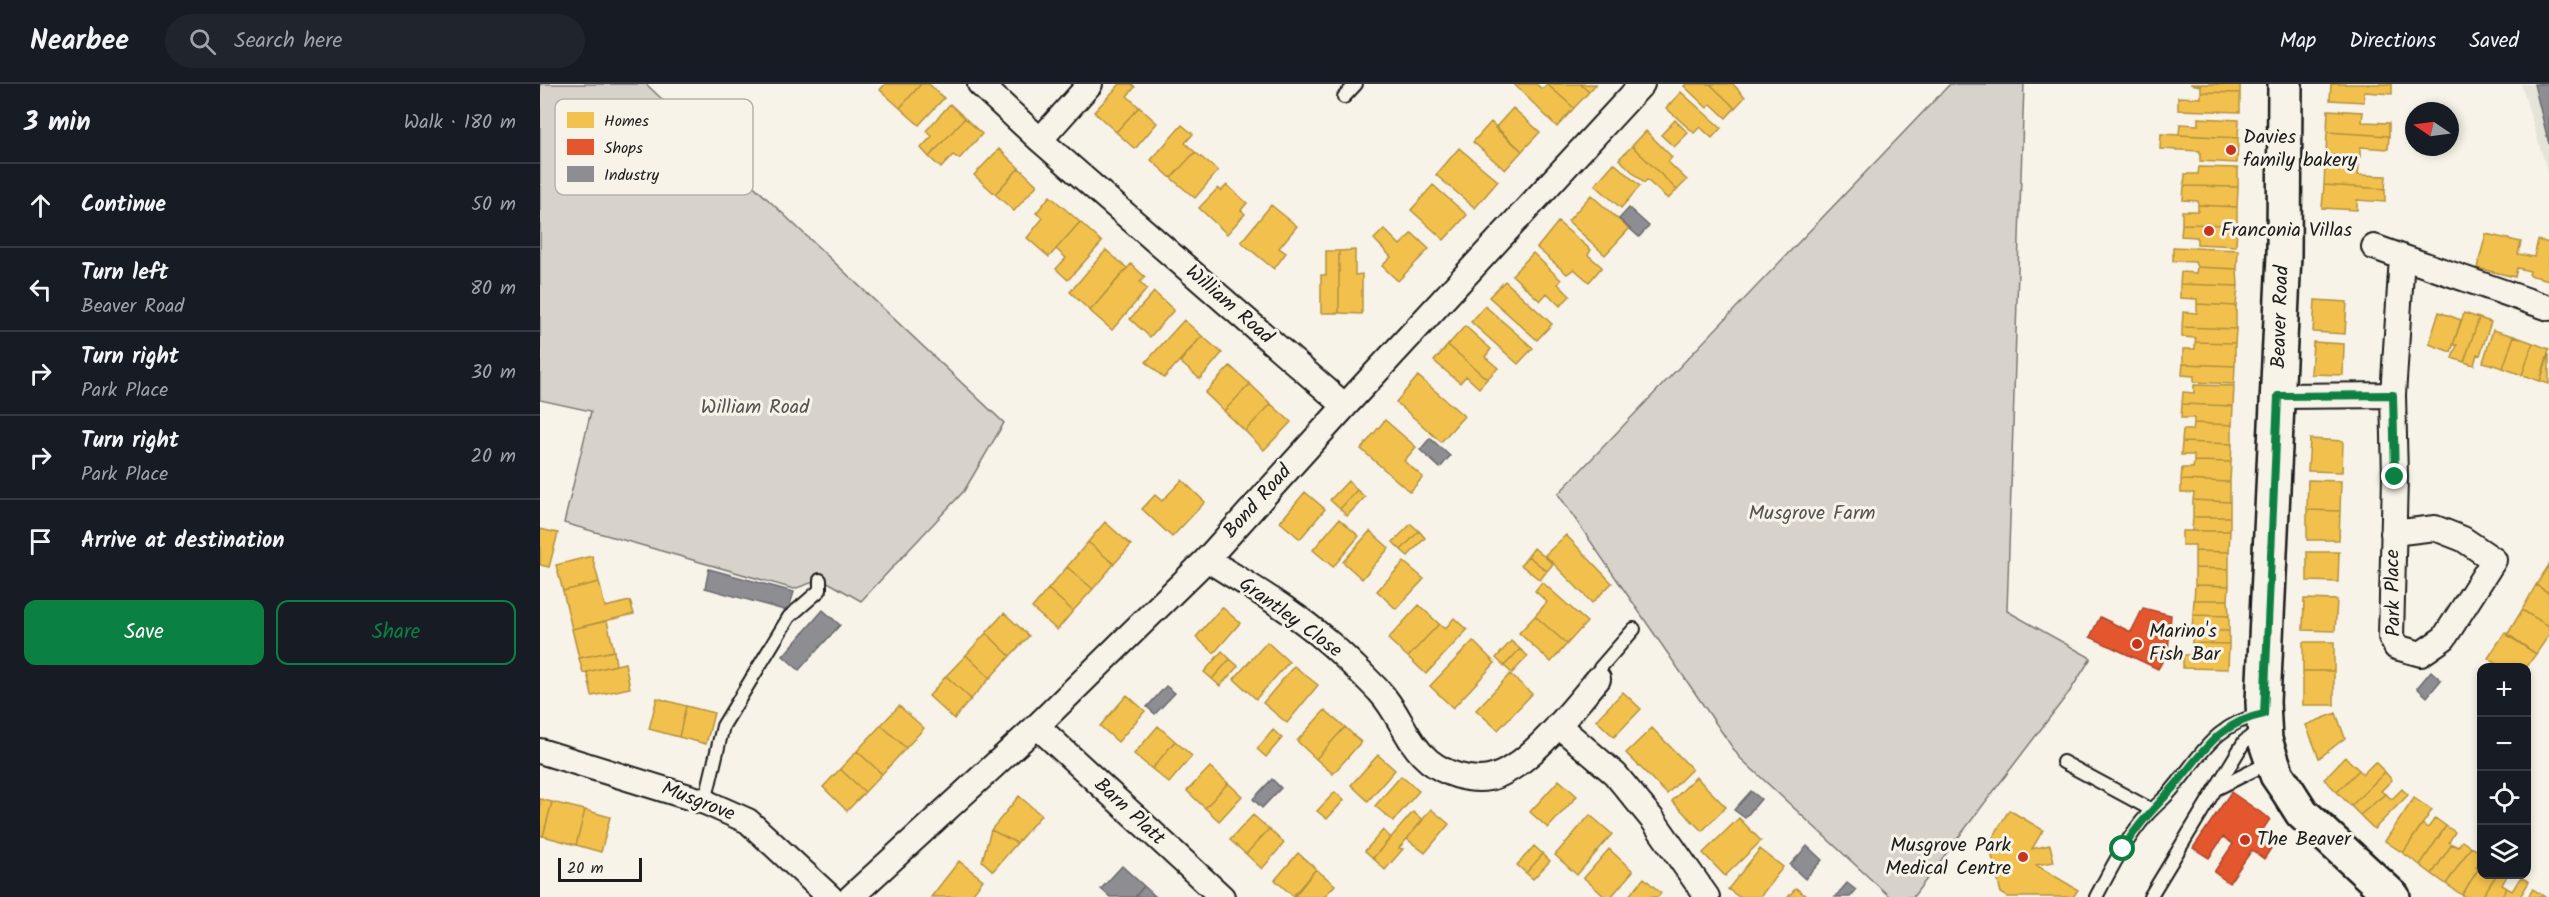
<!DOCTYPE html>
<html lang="en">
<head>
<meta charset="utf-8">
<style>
  body { margin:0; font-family:Kalam,sans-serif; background:#20242c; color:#f1f3f6 }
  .controls { position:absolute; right:18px; bottom:18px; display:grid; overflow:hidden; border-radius:12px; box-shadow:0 3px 9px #0003 }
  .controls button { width:54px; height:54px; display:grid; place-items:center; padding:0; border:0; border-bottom:2px solid #363941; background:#171b24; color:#f1f3f6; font:30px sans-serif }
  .compass { position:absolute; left:1865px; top:18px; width:54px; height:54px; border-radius:50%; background:#171b24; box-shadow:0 3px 9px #0003; rotate:283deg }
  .scale { position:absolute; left:18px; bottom:15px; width:84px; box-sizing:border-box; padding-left:6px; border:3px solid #1c1c1c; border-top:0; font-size:16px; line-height:21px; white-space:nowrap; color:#1c1c1c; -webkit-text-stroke:4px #f7f3e8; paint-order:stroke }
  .stop { position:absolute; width:18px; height:18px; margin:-14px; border:4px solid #0b8043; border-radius:50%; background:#fff }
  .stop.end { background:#0b8043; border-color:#fff; box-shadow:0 2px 6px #0008 }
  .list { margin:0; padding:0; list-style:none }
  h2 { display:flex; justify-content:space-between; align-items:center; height:78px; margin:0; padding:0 24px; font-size:26px }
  h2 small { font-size:20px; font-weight:400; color:#9ea1a6 }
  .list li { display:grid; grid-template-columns:39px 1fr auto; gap:18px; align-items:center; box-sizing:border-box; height:84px; padding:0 24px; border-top:2px solid #363941 }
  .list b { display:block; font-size:22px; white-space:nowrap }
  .list p { margin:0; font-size:20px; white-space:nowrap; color:#9ea1a6 }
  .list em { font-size:20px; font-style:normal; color:#9ea1a6 }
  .actions { display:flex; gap:12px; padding:18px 24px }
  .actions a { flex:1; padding:14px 0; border:2px solid #0b8043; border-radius:12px; text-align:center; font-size:21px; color:#0b8043 }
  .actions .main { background:#0b8043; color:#fff }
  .icon { flex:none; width:33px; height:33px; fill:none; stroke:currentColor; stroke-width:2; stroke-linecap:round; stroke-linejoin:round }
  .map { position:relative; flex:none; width:2009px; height:813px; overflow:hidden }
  header { display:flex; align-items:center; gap:36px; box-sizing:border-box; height:84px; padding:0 30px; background:#171b24; border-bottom:2px solid #363941 }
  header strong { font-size:28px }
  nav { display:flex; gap:33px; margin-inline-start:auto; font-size:21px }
  .search { width:420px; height:54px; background:#20242c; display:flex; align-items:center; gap:15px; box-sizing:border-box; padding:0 21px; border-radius:33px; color:#9ea1a6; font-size:22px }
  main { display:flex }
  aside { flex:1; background:#171b24 }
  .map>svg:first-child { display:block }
</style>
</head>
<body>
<header>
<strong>Nearbee</strong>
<div class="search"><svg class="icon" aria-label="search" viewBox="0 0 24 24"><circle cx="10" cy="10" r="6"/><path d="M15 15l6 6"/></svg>Search here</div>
<nav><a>Map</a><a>Directions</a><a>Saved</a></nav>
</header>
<main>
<aside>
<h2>3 min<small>Walk · 180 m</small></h2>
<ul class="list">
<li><svg class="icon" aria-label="ahead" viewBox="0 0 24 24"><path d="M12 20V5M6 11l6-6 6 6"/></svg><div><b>Continue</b></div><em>50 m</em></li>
<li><svg class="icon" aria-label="left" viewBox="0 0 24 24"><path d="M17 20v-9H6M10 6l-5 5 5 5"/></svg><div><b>Turn left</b><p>Beaver Road</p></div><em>80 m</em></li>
<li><svg class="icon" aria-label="right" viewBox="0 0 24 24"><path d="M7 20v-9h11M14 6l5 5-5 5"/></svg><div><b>Turn right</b><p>Park Place</p></div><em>30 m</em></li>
<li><svg class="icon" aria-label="right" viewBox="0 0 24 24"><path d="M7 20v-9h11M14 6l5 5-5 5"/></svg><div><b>Turn right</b><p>Park Place</p></div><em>20 m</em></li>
<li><svg class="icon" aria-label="arrive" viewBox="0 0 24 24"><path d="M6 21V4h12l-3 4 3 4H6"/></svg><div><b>Arrive at destination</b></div></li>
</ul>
<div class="actions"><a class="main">Save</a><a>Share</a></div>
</aside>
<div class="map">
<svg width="2009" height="813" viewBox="0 0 2009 813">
  <rect width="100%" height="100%" fill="#f7f3e8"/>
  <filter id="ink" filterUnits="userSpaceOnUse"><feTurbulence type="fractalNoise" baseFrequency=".0167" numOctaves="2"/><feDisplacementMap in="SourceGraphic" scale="12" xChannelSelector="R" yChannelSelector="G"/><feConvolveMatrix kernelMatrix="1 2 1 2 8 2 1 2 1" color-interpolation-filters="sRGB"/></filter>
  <g filter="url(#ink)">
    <!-- built -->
    <path fill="#e6e3d9" d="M1981,0H2009V93Z"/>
    <!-- green -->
    <path fill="#d7d3cb" stroke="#7a7874" stroke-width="1.5" d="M0,0H106L464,339L424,407L321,517L286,497L279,496L254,505L24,439L51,327L0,316Z
      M1410,0H1484L1467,527L1551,574L1530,607L1373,813H1350L1199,673L1018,410Z"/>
    <!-- homes -->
    <path fill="#f2c14e" stroke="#b2903f" stroke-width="1.5" d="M345,0H381L360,24L340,6Z
      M381,0H389L404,14L379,41L360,24Z
      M580,0H592L595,3L587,12L599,23L576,48L554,28Z
      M974,0H996L1002,5L1007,0L1034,24L1017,43Z
      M1007,0H1040L1049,8L1034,24Z
      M1040,0H1056L1049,8Z
      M1146,0H1170L1195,24L1186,34L1171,20L1167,24L1144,2Z
      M1170,0H1193L1205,13L1195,24Z
      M1650,0H1700V9L1661,8V2Z
      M1791,0H1852V10L1824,8V18L1790,16Z
      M1141,8L1181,44L1172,54L1160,43L1154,49L1126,24Z
      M1661,8L1700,9V28L1638,26V13L1661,14Z
      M410,20L425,34L389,73L381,64L392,52L386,47Z
      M599,23L617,39L595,65L576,48Z
      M973,24L1000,48L982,67L955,44Z
      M1788,26L1823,28L1822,38L1849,39V52L1787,48Z
      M425,34L442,50L419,75L413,71L401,84L389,73Z
      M1658,34L1699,36L1698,54L1639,51L1640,40L1658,41Z
      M1135,36L1148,49L1134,63L1121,51Z
      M951,38L982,67L965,86L933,58Z
      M642,41L653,50L645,59L655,68L631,94L611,76Z
      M1106,47L1132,73L1128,78L1147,96L1137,106L1092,62Z
      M1787,48L1849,52L1848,65L1820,63V73L1786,71Z
      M1621,50L1698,54L1697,79L1660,77V67L1620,65Z
      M1092,62L1137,106L1128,115L1107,96L1104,99L1079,75Z
      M919,64L958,97L935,124L896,91Z
      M459,65L479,84L455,110L434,91Z
      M655,68L678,87L655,114L631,94Z
      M1074,79L1100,102L1081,124L1055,101Z
      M1785,79L1819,81L1818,91L1846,92L1845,105L1784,101Z
      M1659,83L1698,84V103L1644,102L1645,90H1658Z
      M479,84L497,101L474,127L455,110Z
      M687,101L707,119L701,126L705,130L687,150L659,124L678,104L681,107Z
      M893,101L927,131L904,156L871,126Z
      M1784,101L1845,105V118L1817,116V126L1782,124Z
      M1644,102L1698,103L1697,123L1658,121V117L1643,116Z
      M1051,111L1089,145L1065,171L1028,137Z
      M510,112L540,138L509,173L487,154L503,134L496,129Z
      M731,121L757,142L739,164L746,169L734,185L701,158Z
      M1658,121L1697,123V141L1642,140V127H1658Z
      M540,138L562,158L528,196L516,185L526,174L516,165Z
      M1018,138L1051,166L1048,171L1062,183L1049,198L1034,185L1027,190L997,164Z
      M1642,140L1697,141L1696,162L1657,160V153L1641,152Z
      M844,145L860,161L872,149L889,165L858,197L842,182L851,173L834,155Z
      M1946,150L1981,158L1978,170L1994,173L1998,156L2009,159V196L1989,191L1990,187L1977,184L1975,193L1937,184Z
      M1633,163L1698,166L1697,185L1657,183L1655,178L1633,177Z
      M566,166L587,184L550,227L530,208Z
      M815,166V191L822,190V230L799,229V167Z
      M786,167H799V229H781V191H786Z
      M993,169L1021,196L1018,200L1030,212L1020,222L1007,209L1000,217L972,191Z
      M591,180L605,193L600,198L607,205L572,246L550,227Z
      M1657,183L1697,185L1698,202L1640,200L1641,188L1656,189Z
      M965,197L1012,240L997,256L949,213Z
      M1640,200L1698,202L1696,222L1657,220V215L1640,214Z
      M614,208L634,226L610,253L590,235Z
      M1775,216L1807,218L1805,250L1773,248Z
      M1657,220L1696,222V245L1642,243L1643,228L1657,229Z
      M945,222L993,264L978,280L931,238Z
      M1899,228L1921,236L1911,268L1889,260Z
      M1924,229L1939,234L1924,278L1912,274L1917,261H1913Z
      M1939,234L1951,238L1940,271L1937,270L1934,281L1924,278Z
      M644,236L662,252L624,294L606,278Z
      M925,242L951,265L945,273L958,284L947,295L908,261Z
      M1642,243L1696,245L1695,259L1655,258L1656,254L1642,253Z
      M1953,246L1974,252L1963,284L1943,278Z
      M662,252L682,269L660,295L640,278Z
      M1974,252L1993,259L1982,291L1963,284Z
      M1655,258L1695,259V282L1643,280V265H1655Z
      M1773,258L1804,260L1803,291L1771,290Z
      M1993,259L2009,265L2000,297L1982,291Z
      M908,261L947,295L939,304L926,292L920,299L894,277Z
      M2009,270V300L2000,297Z
      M1643,280L1695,282L1694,300L1654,298V292L1642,291Z
      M690,282L710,300L684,327L665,309Z
      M878,292L924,332L901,358L856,318Z
      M710,300L731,320L705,347L684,327Z
      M1654,301L1694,302L1693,322L1642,320L1643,308L1654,309Z
      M731,320L751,338L724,366L705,347Z
      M1642,320L1693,322L1692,341L1654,339V334H1641Z
      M845,336L876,363L864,377L883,393L870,408L821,365Z
      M1654,339L1692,341V360L1642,358L1643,346H1653Z
      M1770,355L1803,357L1802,388L1768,387Z
      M1642,358L1692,360L1691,378L1654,377V371H1641Z
      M1654,377L1691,378L1690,398L1641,396L1642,384H1653Z
      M642,396L665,418L632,453L602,425L615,411L622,417Z
      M1641,396L1690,398V418L1653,416L1654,409H1641Z
      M1768,396L1801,397L1800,427L1767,426Z
      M808,397L817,406L800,425L790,416Z
      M817,406L825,413L807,432L800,425Z
      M765,408L785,425L760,455L740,438Z
      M1653,416L1690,418V433H1653Z
      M1767,426L1800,427L1799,456H1767Z
      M1653,433H1690V447H1652Z
      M799,435L819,452L793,483L773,466Z
      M565,438L591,461L574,480L548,458Z
      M871,440L879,447L861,466L853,458Z
      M0,445L18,449L9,483L0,481Z
      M830,447L849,464L822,495L803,478Z
      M879,447L885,454L868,472L861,466Z
      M1642,447H1690L1689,468L1655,467V461H1642Z
      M1026,451L1072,499L1052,519L1005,471Z
      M548,458L574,480L553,505L527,483Z
      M994,464L1013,480L1007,487L988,472Z
      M1655,467L1689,468V485L1655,484Z
      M1767,468H1799L1798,498L1767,497Z
      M52,472L59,498L23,507L16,481Z
      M988,472L1007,487L1000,496L981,481Z
      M864,478L884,495L856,525L837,507Z
      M2009,481V509L1996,501Z
      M527,483L553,505L533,527L508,505Z
      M1655,484L1689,485V502L1655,501Z
      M59,498L65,523L90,517L94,530L32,545L23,507Z
      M1002,498L1047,538L1027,560L995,532L1007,518L995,507Z
      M1655,501L1689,502L1688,516H1654Z
      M1996,501L2009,509V542L1982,526Z
      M508,505L533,527L517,546L492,524Z
      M1764,515L1797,516L1795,547L1763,546Z
      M1654,516H1688L1689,532L1653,531Z
      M879,521L899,540L868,573L848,555Z
      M682,523L700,539L674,569L656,553Z
      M1982,526L2009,542V551L1996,570L1967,551Z
      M464,529L489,552L470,572L446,549Z
      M1653,531L1689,532V547H1652Z
      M995,532L1027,560L1011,578L979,549Z
      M914,534L927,546L886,590L868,573L899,540L905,545Z
      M67,537L74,567L39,574L32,545Z
      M1652,547H1689V560L1652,559Z
      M1965,548L1996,570L1986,584H1962L1948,574Z
      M446,549L470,572L450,594L426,571Z
      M933,557L955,579L913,624L890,602Z
      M971,557L980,565L964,582L956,574Z
      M727,558L749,578L716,615L694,595Z
      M1763,558H1794V587H1763Z
      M1652,559L1689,560L1688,585L1643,584V571H1651Z
      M980,565L988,572L972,589L964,582Z
      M74,567L76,581L43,589L39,574Z
      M682,567L690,575L672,595L664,588Z
      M426,571L450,594L431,615L406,592Z
      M690,575L698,582L680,602L672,595Z
      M85,579L90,604L52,612L47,588Z
      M754,582L778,601L747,639L723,619Z
      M1763,587H1794V621H1763Z
      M970,590L992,610L958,646L936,626Z
      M406,592L431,615L414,635L389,612Z
      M1083,608L1101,625L1074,653L1056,636Z
      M587,611L605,627L578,658L560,642Z
      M117,614L146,622L139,653L109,645Z
      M146,622L174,629L166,660L139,653Z
      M359,622L384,644L366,664L341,641Z
      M785,626L805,643L776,675L757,657Z
      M1796,629L1805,654L1779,674L1766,641Z
      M341,641L366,664L342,690L317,667Z
      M618,642L635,657L612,685L594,670Z
      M805,643L821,658L793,690L776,675Z
      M1112,644L1152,685L1127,710L1086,669Z
      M733,646L742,654L726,673L717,665Z
      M635,657L652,672L629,699L612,685Z
      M317,667L342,690L325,708L300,685Z
      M838,671L855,686L828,717L811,701Z
      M1805,673L1819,686L1797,708L1784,695Z
      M1835,678L1845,688L1811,722L1797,708L1819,686L1823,690Z
      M670,683L688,699L665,724L647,707Z
      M300,685L325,708L307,727L283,703Z
      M1845,688L1852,696L1841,707L1845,710L1820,731L1811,722Z
      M861,692L879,707L853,737L835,722Z
      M1156,693L1186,723L1162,747L1132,717Z
      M1019,696L1037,712L1008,744L990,728Z
      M688,699L702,712L679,737L665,724Z
      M1862,705L1868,711L1834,745L1820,731L1845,710L1852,715Z
      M795,708L804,716L787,735L777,727Z
      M479,712L501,731L477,759L451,746Z
      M1874,714L1892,726L1863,769L1845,757Z
      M0,715L12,718L3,752H0Z
      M12,718L45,726L36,761L3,752Z
      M891,725L909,740L885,769L867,755Z
      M45,726L70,733L61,768L36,761Z
      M1469,726L1503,746L1492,765L1510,761L1514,778L1496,781L1538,806L1533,813H1468L1461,809L1449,760Z
      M873,728L883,736L859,764L863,765L845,786L833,774Z
      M713,731L729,745L706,770L690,756Z
      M1050,731L1072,750L1037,791L1015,771Z
      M1199,734L1221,757L1185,792L1163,769Z
      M1895,734L1906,742L1880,781L1863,769L1882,740L1888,744Z
      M1906,742L1915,748L1909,758L1912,760L1892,790L1880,781Z
      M729,745L744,759L722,785L706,770Z
      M451,746L477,759L453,787L442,777Z
      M843,746L851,754L833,774L825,767Z
      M1922,757L1931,763L1906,800L1892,790L1912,760L1918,763Z
      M994,762L1003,770L986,789L977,781Z
      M1931,763L1942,769V775L1936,783L1939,784L1922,811L1906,800Z
      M1069,765L1093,787L1071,813H1065L1044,794Z
      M1220,765L1243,783L1220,813H1199L1188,805Z
      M758,769L776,785L753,812L735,796Z
      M1003,770L1010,777L993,795L986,789Z
      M419,777L443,796L430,813H391Z
      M1939,784L1942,790H1957L1942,813H1926L1922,811Z
      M776,785L795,801L784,813H754Z
      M1957,790H1968L1962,801L1967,804L1961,813H1942Z
      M1981,793L1989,798L1980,813H1961L1967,804L1972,807Z
      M1104,794L1121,809L1118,813H1088Z
      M1256,804L1267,813H1248Z
      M1993,805L2005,813H1988Z"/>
    <!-- shops -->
    <path fill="#e4572e" stroke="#a84529" stroke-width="1.5" d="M1603,524L1631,531L1628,568L1618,585L1550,553L1560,533L1591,548Z
      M1691,708L1730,735L1718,753L1732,763L1724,775L1712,766L1689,799L1674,788L1693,760L1683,753L1669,774L1653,764Z"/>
    <!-- industry -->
    <path fill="#8d8d92" stroke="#6b6b6f" stroke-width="1.5" d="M1994,0H2009V60Z
      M1089,124L1109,142L1099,153L1079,135Z
      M890,354L910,372L900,384L880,366Z
      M169,485L254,508L248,527L165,504Z
      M283,526L300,541L259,586L243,572Z
      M1891,587L1901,596L1887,613L1877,604Z
      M626,602L635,609L615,630L607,623Z
      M732,695L741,704L722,724L713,715Z
      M1211,707L1221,715L1205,734L1194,726Z
      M1267,762L1282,776L1265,795L1250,781Z
      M582,782L604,802L595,813H570L561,805Z
      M1307,799L1316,806L1310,813H1295Z
      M604,802L616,813H595Z"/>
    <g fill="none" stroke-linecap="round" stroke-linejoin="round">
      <defs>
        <path id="service" d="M804,13L816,0
          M1058,595L1060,584L1094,545
          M1523,678L1612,726
          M1678,704L1732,677
          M165,718L183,642L249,533L280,506V496
          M1556,813C1571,785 1586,755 1607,731C1614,723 1623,716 1630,708C1660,674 1673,640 1723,630
          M1610,813L1704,658L1721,644"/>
        <path id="minor" d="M440,0L500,56L805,322
          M500,56L550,0
          M1834,163L1862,173
          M1738,312L1853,311
          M1853,449L1895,444L1923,455L1954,476L1904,554L1881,570L1856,563L1851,553L1855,393L1853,311L1862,173L2009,224
          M667,475C707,501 751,525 787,557C805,572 822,590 839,607C860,629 866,658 889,677C904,689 929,698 949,694C986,687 1033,624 1058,595
          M1018,641L1075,690L1113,736L1167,813
          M497,642L682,813
          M0,667L165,718L208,737L290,813
          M311,813L497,642L667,475L805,322L1102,0"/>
        <path id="secondary" d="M1745,0L1744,171L1723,618L1725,656L1737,691L1748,707L1762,729L1853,813"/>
      </defs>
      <!-- service casing -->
      <use href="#service" stroke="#1c1c1c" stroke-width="16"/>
      <!-- minor casing -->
      <use href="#minor" stroke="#1c1c1c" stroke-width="28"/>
      <!-- secondary casing -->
      <use href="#secondary" stroke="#1c1c1c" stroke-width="38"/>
      <!-- service -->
      <use href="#service" stroke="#f7f3e8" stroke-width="12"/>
      <!-- minor -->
      <use href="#minor" stroke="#f7f3e8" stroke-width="24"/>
      <!-- secondary -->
      <use href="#secondary" stroke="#f7f3e8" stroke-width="33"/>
    </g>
  </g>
  <g fill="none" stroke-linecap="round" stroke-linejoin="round" filter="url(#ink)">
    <!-- route -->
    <path stroke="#0b8043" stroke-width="8" d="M1583,765C1596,742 1613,726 1630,707C1661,673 1674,640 1724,630L1738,312L1853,311L1855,393"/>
  </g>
  <!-- markers -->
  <g fill="#c8321e" stroke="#f7f3e8" stroke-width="2">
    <circle cx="1691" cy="66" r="6"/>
    <circle cx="1669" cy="147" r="6"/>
    <circle cx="1597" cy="560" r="6"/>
    <circle cx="1705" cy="756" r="6"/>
    <circle cx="1483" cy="773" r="6"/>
  </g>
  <g text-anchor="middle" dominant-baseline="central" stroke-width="6" stroke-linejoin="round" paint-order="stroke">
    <!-- poi labels -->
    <g font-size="20" fill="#1c1c1c" stroke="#f7f3e8" text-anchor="start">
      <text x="1703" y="54">Davies<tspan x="1703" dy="23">family bakery</tspan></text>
      <text x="1681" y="147">Franconia Villas</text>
      <text x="1609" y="548">Marino's<tspan x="1609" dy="23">Fish Bar</tspan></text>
      <text x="1717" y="756">The Beaver</text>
      <text x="1471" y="762" text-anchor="end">Musgrove Park<tspan x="1471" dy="23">Medical Centre</tspan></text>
    </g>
    <!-- street labels -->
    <g font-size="20" fill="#1c1c1c" stroke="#f7f3e8">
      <text transform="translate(689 221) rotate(41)">William Road</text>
      <text transform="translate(1741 233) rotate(-88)">Beaver Road</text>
      <text transform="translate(718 418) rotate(-48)">Bond Road</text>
      <text transform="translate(1854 509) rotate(-91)">Park Place</text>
      <text transform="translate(750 534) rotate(36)">Grantley Close</text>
      <text transform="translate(158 718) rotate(21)">Musgrove</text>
      <text transform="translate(589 728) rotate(43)">Barn Platt</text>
    </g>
    <!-- park labels -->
    <g font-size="20" fill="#545351" stroke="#f7f3e8">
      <text x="215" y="324">William Road</text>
      <text x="1272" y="430">Musgrove Farm</text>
    </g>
  </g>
  <!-- legend -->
  <rect x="15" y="15" width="198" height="96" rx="9" fill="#f7f3e8" stroke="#b5b2ab" stroke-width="1.5"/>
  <rect x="27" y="28" width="27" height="16" fill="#f2c14e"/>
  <rect x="27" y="55" width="27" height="16" fill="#e4572e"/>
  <rect x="27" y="82" width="27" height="16" fill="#8d8d92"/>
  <g font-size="16" fill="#1c1c1c">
    <text x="64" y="42">Homes</text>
    <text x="64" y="69">Shops</text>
    <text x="64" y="96">Industry</text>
  </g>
</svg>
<div class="controls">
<button>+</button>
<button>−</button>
<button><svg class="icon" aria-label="locate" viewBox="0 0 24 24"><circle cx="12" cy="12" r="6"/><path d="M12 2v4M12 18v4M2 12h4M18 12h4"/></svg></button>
<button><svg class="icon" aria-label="layers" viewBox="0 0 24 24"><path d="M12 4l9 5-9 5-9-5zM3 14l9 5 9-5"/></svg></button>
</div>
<svg class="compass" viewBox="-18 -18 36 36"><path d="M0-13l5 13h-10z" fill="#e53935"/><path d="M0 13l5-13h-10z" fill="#9ea1a6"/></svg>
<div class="scale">20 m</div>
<div class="stop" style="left:1583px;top:765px"></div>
<div class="stop end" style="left:1855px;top:393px"></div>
</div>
</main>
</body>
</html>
